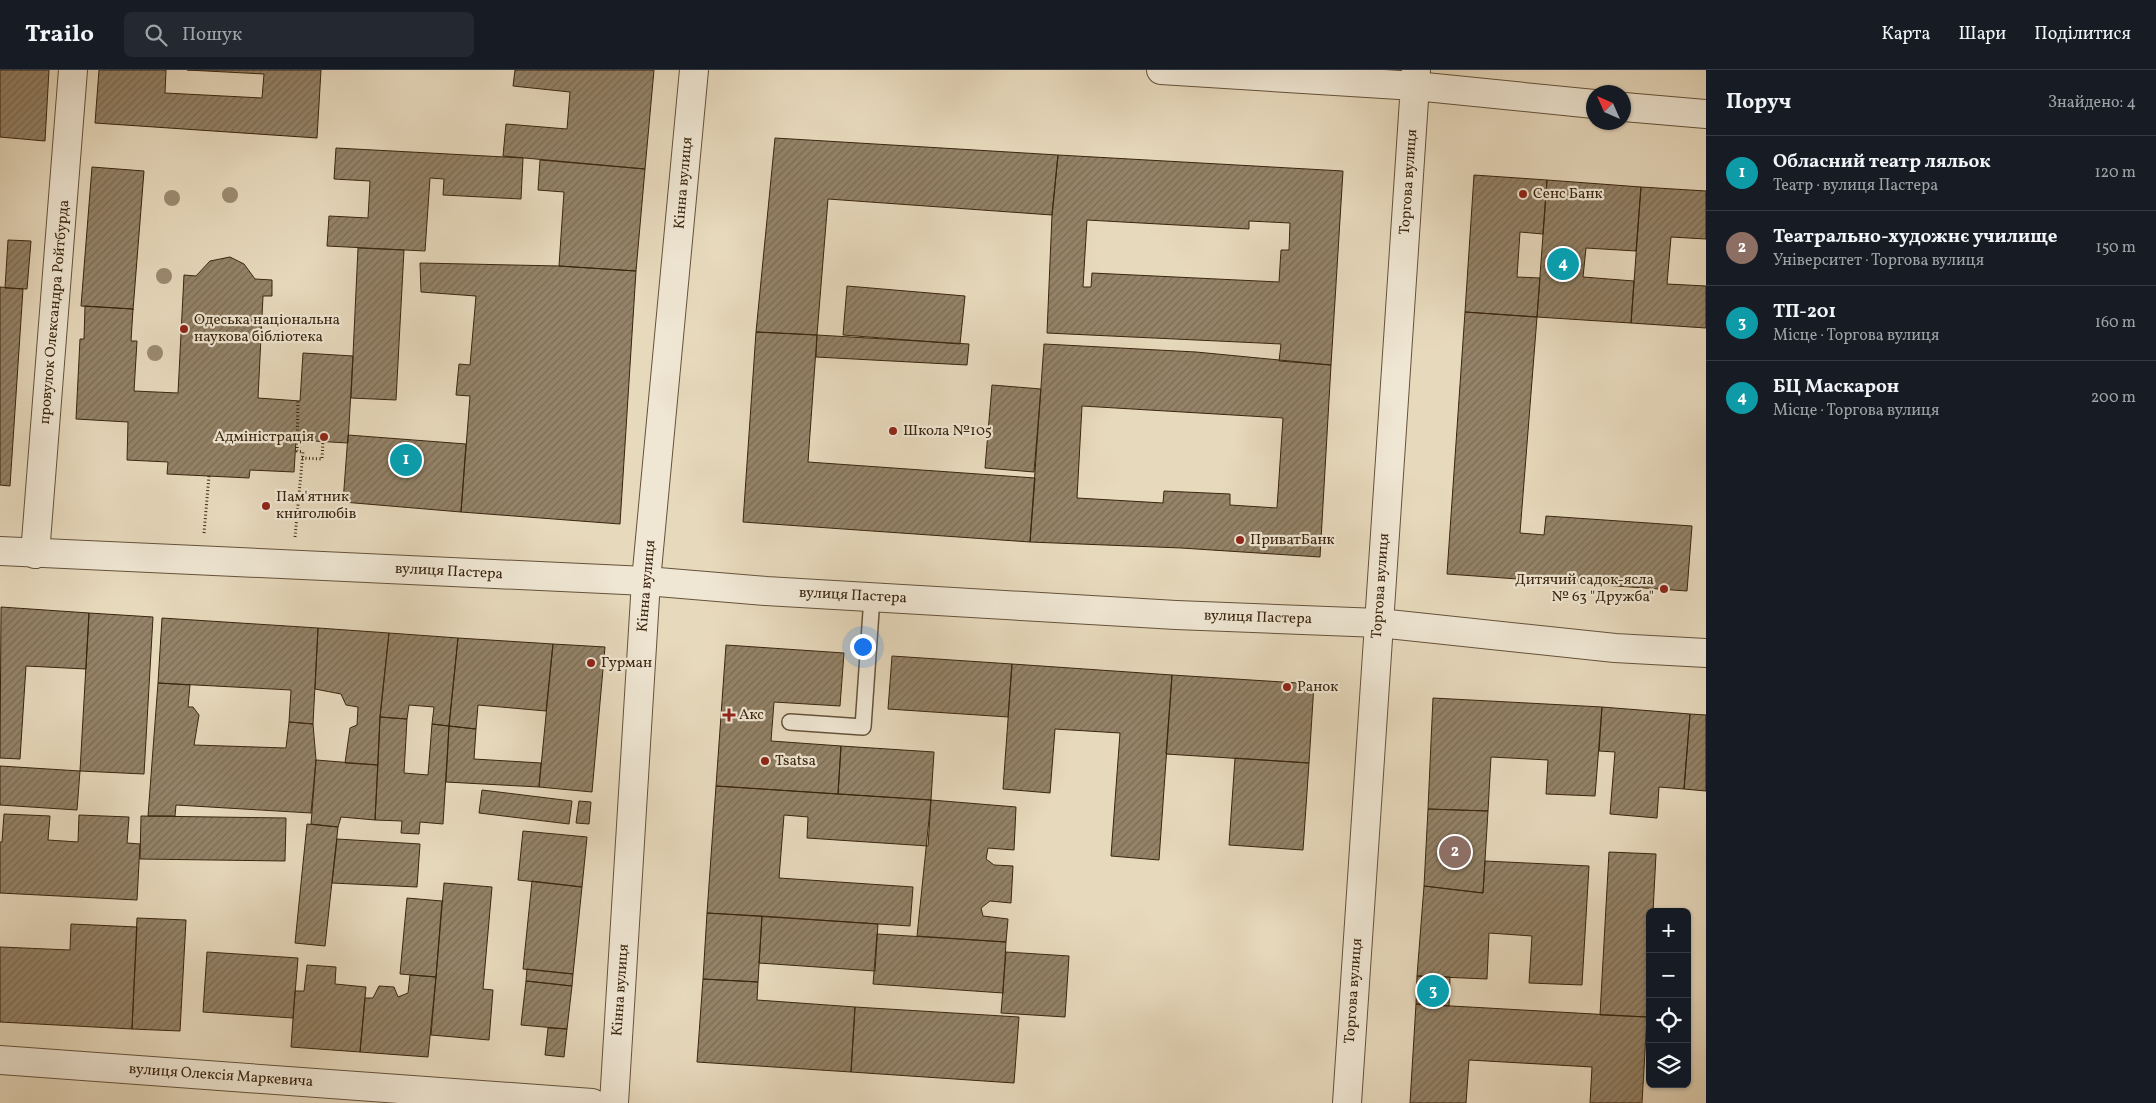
<!DOCTYPE html>
<html lang="uk">
<head>
<meta charset="utf-8">
<style>
  body { margin:0; font-family:Vollkorn,serif; background:#242831; color:#f1f3f6 }
  .controls { position:absolute; right:15px; bottom:15px; display:grid; overflow:hidden; border-radius:8px; box-shadow:0 1px 4px #0004 }
  .controls button { width:45px; height:45px; display:grid; place-items:center; padding:0; border:0; border-bottom:1px solid #363941; background:#171b24; color:#f1f3f6; font:25px sans-serif }
  .compass { position:absolute; left:1586px; top:15px; width:45px; height:45px; border-radius:50%; background:#171b24; box-shadow:0 1px 4px #0004; rotate:315deg }
  .you { position:absolute; left:862px; top:576px; width:18px; height:18px; margin:-12px; border:4px solid #fff; border-radius:50%; background:#1a73e8; box-shadow:0 0 0 8px #1a73e833 }
  .badge { display:grid; place-items:center; width:32px; height:32px; border-radius:50%; background:#7c3aed; color:#fff; font-size:16px; font-weight:700 }
  .pin { position:absolute; translate:-50% -50%; border:2px solid #fff; box-shadow:0 1px 5px #0006 }
  .list { margin:0; padding:0; list-style:none }
  h2 { display:flex; justify-content:space-between; align-items:center; height:65px; margin:0; padding:0 20px; font-size:21px }
  h2 small { font-size:16px; font-weight:400; color:#9ea1a6 }
  .list li { display:grid; grid-template-columns:32px 1fr auto; gap:15px; align-items:center; box-sizing:border-box; height:75px; padding:0 20px; border-top:1px solid #363941 }
  .list b { display:block; font-size:19px; white-space:nowrap }
  .list p { margin:0; font-size:16px; white-space:nowrap; color:#9ea1a6 }
  .list em { font-size:16px; font-style:normal; color:#9ea1a6 }
  .icon { flex:none; width:28px; height:28px; fill:none; stroke:currentColor; stroke-width:2; stroke-linecap:round; stroke-linejoin:round }
  .map { position:relative; flex:none; width:1706px; height:1033px; overflow:hidden }
  header { display:flex; align-items:center; gap:30px; box-sizing:border-box; height:70px; padding:0 25px; background:#171b24; border-bottom:1px solid #363941 }
  header strong { font-size:24px }
  nav { display:flex; gap:28px; margin-inline-start:auto; font-size:18px }
  .search { width:350px; height:45px; background:#242831; display:flex; align-items:center; gap:12px; box-sizing:border-box; padding:0 18px; border-radius:8px; color:#9ea1a6; font-size:19px }
  main { display:flex }
  aside { flex:1; background:#171b24 }
  .map>svg:first-child { display:block }
</style>
</head>
<body>
<header>
<strong>Trailo</strong>
<div class="search"><svg class="icon" aria-label="search" viewBox="0 0 24 24"><circle cx="10" cy="10" r="6"/><path d="M15 15l6 6"/></svg>Пошук</div>
<nav><a>Карта</a><a>Шари</a><a>Поділитися</a></nav>
</header>
<main>
<div class="map">
<svg width="1706" height="1033" viewBox="0 0 1706 1033">
  <defs>
    <pattern id="building-hatch" width="6" height="6" patternUnits="userSpaceOnUse" patternTransform="scale(1.25)"><rect width="6" height="6" fill="#948368"/><path d="M-1 1l2-2M0 6l6-6M5 7l2-2" fill="none" stroke="#7a6b54"/></pattern>
  </defs>
  <rect width="100%" height="100%" fill="#e7d9bc"/>
  <filter id="stains"><feTurbulence type="fractalNoise" baseFrequency=".004" numOctaves="4"/><feColorMatrix values="0 0 0 0 .2 0 0 0 0 .09 0 0 0 0 .02 0 0 0 .5 -.17"/></filter>
  <radialGradient id="worn" r=".72"><stop offset=".6" stop-color="#630" stop-opacity="0"/><stop offset="1" stop-color="#630" stop-opacity=".3"/></radialGradient>
  <!-- building -->
  <path fill="url(#building-hatch)" stroke="#3a250e" fill-rule="evenodd" d="M0,0H49L45,71L0,67Z
    M99,0H166L165,23L262,28L264,4L187,0H321L317,68L95,53Z
    M515,0H654L645,99L503,86L506,54L567,59L570,22L513,16Z
    M775,68L1058,85L1052,145L828,129L817,265L756,262Z
    M336,78L523,88L521,129L443,125L444,109L430,108L425,181L327,176L329,146L368,148L370,111L334,109Z
    M1058,85L1343,101L1331,295L1279,291L1281,274L1047,263L1052,145ZM1087,150L1249,159V151L1290,153L1289,180H1281L1279,212L1092,203L1091,217H1083Z
    M540,90L645,99L636,201L559,196L564,122L538,120Z
    M92,97L144,101L133,240V239L81,236Z
    M1474,105L1547,110L1543,164L1520,162L1517,207L1540,208L1537,247L1465,242Z
    M1547,110L1641,117L1636,181L1586,178L1583,207L1634,211L1631,253L1537,247Z
    M1641,117L1706,121V169L1671,167L1667,214L1706,216V258L1631,253Z
    M8,170L31,171L27,219L5,218Z
    M358,178L404,180L396,330L351,328Z
    M230,187L244,194L255,209L272,210V226H263L258,328L300,331L303,283L353,286L348,373L296,370L294,402L250,400L249,408L167,404L168,392L127,390L128,352L76,349L80,269H84L85,236L133,239L131,271H137L134,321L178,323L184,205L196,206L210,191Z
    M420,193L559,196L636,201L620,454L461,442L470,326L456,325L459,294L470,295L476,226L421,222Z
    M847,216L965,226L960,274L843,265Z
    M0,217L23,219L10,416L0,415Z
    M1465,242L1537,247L1520,463L1544,465L1546,446L1692,456L1687,521L1447,504Z
    M756,262L817,265L808,392L1035,408L1030,472L743,452Z
    M817,265L969,274L967,295L816,287Z
    M1044,274L1196,282L1331,295L1320,487L1181,478L1030,472ZM1082,336L1283,348L1277,438L1230,435V424L1185,422L1164,421L1163,433L1077,428Z
    M992,315L1041,319L1034,402L985,398Z
    M348,365L466,374L461,442L343,432Z
    M1,537L89,543L86,599L26,596L20,689L0,688Z
    M89,543L153,547L144,704L80,701Z
    M162,548L318,558L313,654L289,652L291,620L158,613Z
    M318,558L389,563L380,647L378,695L345,693L350,658L357,655L358,637L346,635L341,624L315,619Z
    M389,563L458,568L449,656L432,654L434,637L409,635L407,649L380,647Z
    M458,568L553,574L546,641L478,635L476,659L449,656Z
    M553,574L605,577L592,722L539,717Z
    M726,575L844,583L840,636L774,632L771,671L841,676L838,724L716,716Z
    M892,586L1012,594L1008,647L888,639Z
    M1012,594L1172,605L1159,790L1111,786L1120,663L1055,659L1050,723L1003,719Z
    M1172,605L1314,614L1309,693L1166,684Z
    M158,613L190,615L188,637H193L199,645L194,675L286,678L289,652L313,654L316,690L311,743L176,735L175,746H148Z
    M1433,628L1602,637L1595,726L1546,724L1548,690L1491,687L1488,741L1428,739Z
    M1602,637L1690,644L1684,719L1659,717L1657,748L1610,744L1615,682L1599,681Z
    M1690,644L1706,645V721L1684,719Z
    M380,647L407,649L404,703L428,705L432,654L449,656L443,754L420,752L419,764L401,763L402,751L375,750Z
    M449,656L476,659L474,689L541,693L539,717L446,712Z
    M841,676L934,682L931,730L838,724Z
    M1235,688L1309,693L1303,780L1229,775Z
    M316,690L378,695L375,750L341,747L338,757L311,754Z
    M0,696L80,701L77,740L0,735Z
    M716,716L931,730L928,776L807,768L808,747L784,745L779,808L913,817L910,856L707,843Z
    M482,720L572,731L569,754L479,743Z
    M931,730L1016,737L1014,780L988,778L986,789L994,795L1013,796L1011,833L990,831L981,838L983,846L1008,849L1006,872L917,866Z
    M579,731L591,732L589,754L576,753Z
    M1428,739L1488,741L1483,823L1424,816Z
    M4,744L50,746L48,770L78,772L79,745L129,747L127,773L140,774L137,830L0,823V772H2Z
    M141,746L286,748L285,791L140,789Z
    M307,754L338,757L325,876L295,873Z
    M523,761L587,767L582,817L518,810Z
    M337,769L420,774L417,817L332,813Z
    M1609,782L1656,784L1653,842H1650L1647,947L1600,945Z
    M1485,791L1589,796L1582,915L1529,913L1532,866L1489,863L1487,909L1417,906L1424,816L1483,823Z
    M532,811L582,817L573,904L523,899Z
    M444,813L492,817L483,919L493,920L489,970L431,965Z
    M407,828L442,831L436,907L400,904Z
    M707,843L762,846L758,912L703,909Z
    M762,846L878,854L875,901L759,893Z
    M137,848L186,850L180,961L132,959Z
    M71,854L137,857L132,959L0,952V877L70,880Z
    M877,864L1006,872L1003,923L873,914Z
    M207,882L298,888L293,948L203,942Z
    M1006,882L1069,886L1065,947L1001,943Z
    M307,895L336,897L335,914L366,917L360,982L291,977L295,921H304Z
    M527,899L573,904L572,916L526,911Z
    M410,905L436,907L428,987L360,982L365,928H373L379,916L394,917L398,927L408,923Z
    M1417,906L1450,907L1449,936L1416,934Z
    M703,909L758,912L757,930L855,937L851,1002L697,992Z
    M526,911L572,916L567,959L521,955Z
    M1416,934L1647,947L1642,1033H1590L1592,997L1469,990L1466,1033H1410Z
    M855,937L1019,947L1014,1013L851,1002Z
    M548,958L567,959L564,987L545,985Z"/>
  <g fill="none" stroke-linecap="round" stroke-linejoin="round">
    <defs>
      <path id="service" d="M790,652L863,657L872,527"/>
      <path id="minor" d="M1161,0L1415,16L1594,34
        M1624,37L1706,44
        M35,484L73,0
        M0,990L592,1033
        M614,1033L646,511L694,0
        M1347,1033L1416,0"/>
      <path id="tertiary" d="M0,481L646,511L766,521L1176,545L1379,553L1615,578L1706,583"/>
    </defs>
    <!-- service casing -->
    <use href="#service" stroke="#65523a" stroke-width="18"/>
    <!-- minor casing -->
    <use href="#minor" stroke="#65523a" stroke-width="30"/>
    <!-- tertiary casing -->
    <use href="#tertiary" stroke="#65523a" stroke-width="30"/>
    <!-- path -->
    <path stroke="#3a250e" stroke-width="3" stroke-dasharray="1 2.5" stroke-linecap="butt" d="M302,388L322,389L323,371
      M204,463L209,406
      M295,467L303,382L297,381L298,330"/>
    <!-- service -->
    <use href="#service" stroke="#efe6d3" stroke-width="15"/>
    <!-- minor -->
    <use href="#minor" stroke="#efe6d3" stroke-width="28"/>
    <!-- tertiary -->
    <use href="#tertiary" stroke="#efe6d3" stroke-width="28"/>
  </g>
  <!-- trees -->
  <g fill="#9c8a70">
    <circle cx="230" cy="125" r="8"/>
    <circle cx="172" cy="128" r="8"/>
    <circle cx="164" cy="206" r="8"/>
    <circle cx="155" cy="283" r="8"/>
  </g>
  <!-- markers -->
  <g fill="#8f2418" stroke="#efe6d3" stroke-width="2">
    <circle cx="1523" cy="124" r="5"/>
    <circle cx="184" cy="259" r="5"/>
    <circle cx="893" cy="361" r="5"/>
    <circle cx="324" cy="367" r="5"/>
    <circle cx="266" cy="436" r="5"/>
    <circle cx="1240" cy="470" r="5"/>
    <circle cx="1664" cy="519" r="5"/>
    <circle cx="591" cy="593" r="5"/>
    <circle cx="1287" cy="617" r="5"/>
    <path d="M726.5 637.5h5v5h5v5h-5v5h-5v-5h-5v-5h5z"/>
    <circle cx="765" cy="691" r="5"/>
  </g>
  <g text-anchor="middle" dominant-baseline="central" stroke-width="4.5" stroke-linejoin="round" paint-order="stroke">
    <!-- street labels -->
    <g font-size="15" fill="#3a250e" stroke="#efe6d3">
      <text transform="translate(1409 112) rotate(-86)">Торгова вулиця</text>
      <text transform="translate(684 113) rotate(-85)">Кінна вулиця</text>
      <text transform="translate(55 242) rotate(-85)">провулок Олександра Ройтбурда</text>
      <text transform="translate(449 502) rotate(3)">вулиця Пастера</text>
      <text transform="translate(647 516) rotate(-85)">Кінна вулиця</text>
      <text transform="translate(1381 516) rotate(-86)">Торгова вулиця</text>
      <text transform="translate(853 526) rotate(3)">вулиця Пастера</text>
      <text transform="translate(1258 548) rotate(2)">вулиця Пастера</text>
      <text transform="translate(621 920) rotate(-86)">Кінна вулиця</text>
      <text transform="translate(1354 921) rotate(-86)">Торгова вулиця</text>
      <text transform="translate(221 1006) rotate(4)">вулиця Олексія Маркевича</text>
    </g>
    <!-- poi labels -->
    <g font-size="15" fill="#3a250e" stroke="#efe6d3" text-anchor="start">
      <text x="1533" y="124">Сенс Банк</text>
      <text x="194" y="250">Одеська національна<tspan x="194" dy="17">наукова бібліотека</tspan></text>
      <text x="903" y="361">Школа №105</text>
      <text x="314" y="367" text-anchor="end">Адміністрація</text>
      <text x="276" y="427">Пам'ятник<tspan x="276" dy="17">книголюбів</tspan></text>
      <text x="1250" y="470">ПриватБанк</text>
      <text x="1654" y="510" text-anchor="end">Дитячий садок-ясла<tspan x="1654" dy="17">№ 63 "Дружба"</tspan></text>
      <text x="601" y="593">Гурман</text>
      <text x="1297" y="617">Ранок</text>
      <text x="739" y="645">Акс</text>
      <text x="775" y="691">Tsatsa</text>
    </g>
  </g>
  <rect width="100%" height="100%" filter="url(#stains)"/>
  <rect width="100%" height="100%" fill="url(#worn)"/>
</svg>
<div class="controls">
<button>+</button>
<button>−</button>
<button><svg class="icon" aria-label="locate" viewBox="0 0 24 24"><circle cx="12" cy="12" r="6"/><path d="M12 2v4M12 18v4M2 12h4M18 12h4"/></svg></button>
<button><svg class="icon" aria-label="layers" viewBox="0 0 24 24"><path d="M12 4l9 5-9 5-9-5zM3 14l9 5 9-5"/></svg></button>
</div>
<svg class="compass" viewBox="-18 -18 36 36"><path d="M0-13l5 13h-10z" fill="#e53935"/><path d="M0 13l5-13h-10z" fill="#9ea1a6"/></svg>
<div class="you"></div>
<div class="pin badge" style="left:406px;top:390px;background:#0f9aa8">1</div>
<div class="pin badge" style="left:1455px;top:782px;background:#8d6e63">2</div>
<div class="pin badge" style="left:1433px;top:921px;background:#0f9aa8">3</div>
<div class="pin badge" style="left:1563px;top:194px;background:#0f9aa8">4</div>
</div>
<aside>
<h2>Поруч<small>Знайдено: 4</small></h2>
<ul class="list">
<li><span class="badge" style="background:#0f9aa8">1</span><div><b>Обласний театр ляльок</b><p>Театр · вулиця Пастера</p></div><em>120 m</em></li>
<li><span class="badge" style="background:#8d6e63">2</span><div><b>Театрально-художнє училище</b><p>Університет · Торгова вулиця</p></div><em>150 m</em></li>
<li><span class="badge" style="background:#0f9aa8">3</span><div><b>ТП-201</b><p>Місце · Торгова вулиця</p></div><em>160 m</em></li>
<li><span class="badge" style="background:#0f9aa8">4</span><div><b>БЦ Маскарон</b><p>Місце · Торгова вулиця</p></div><em>200 m</em></li>
</ul>
</aside>
</main>
</body>
</html>
